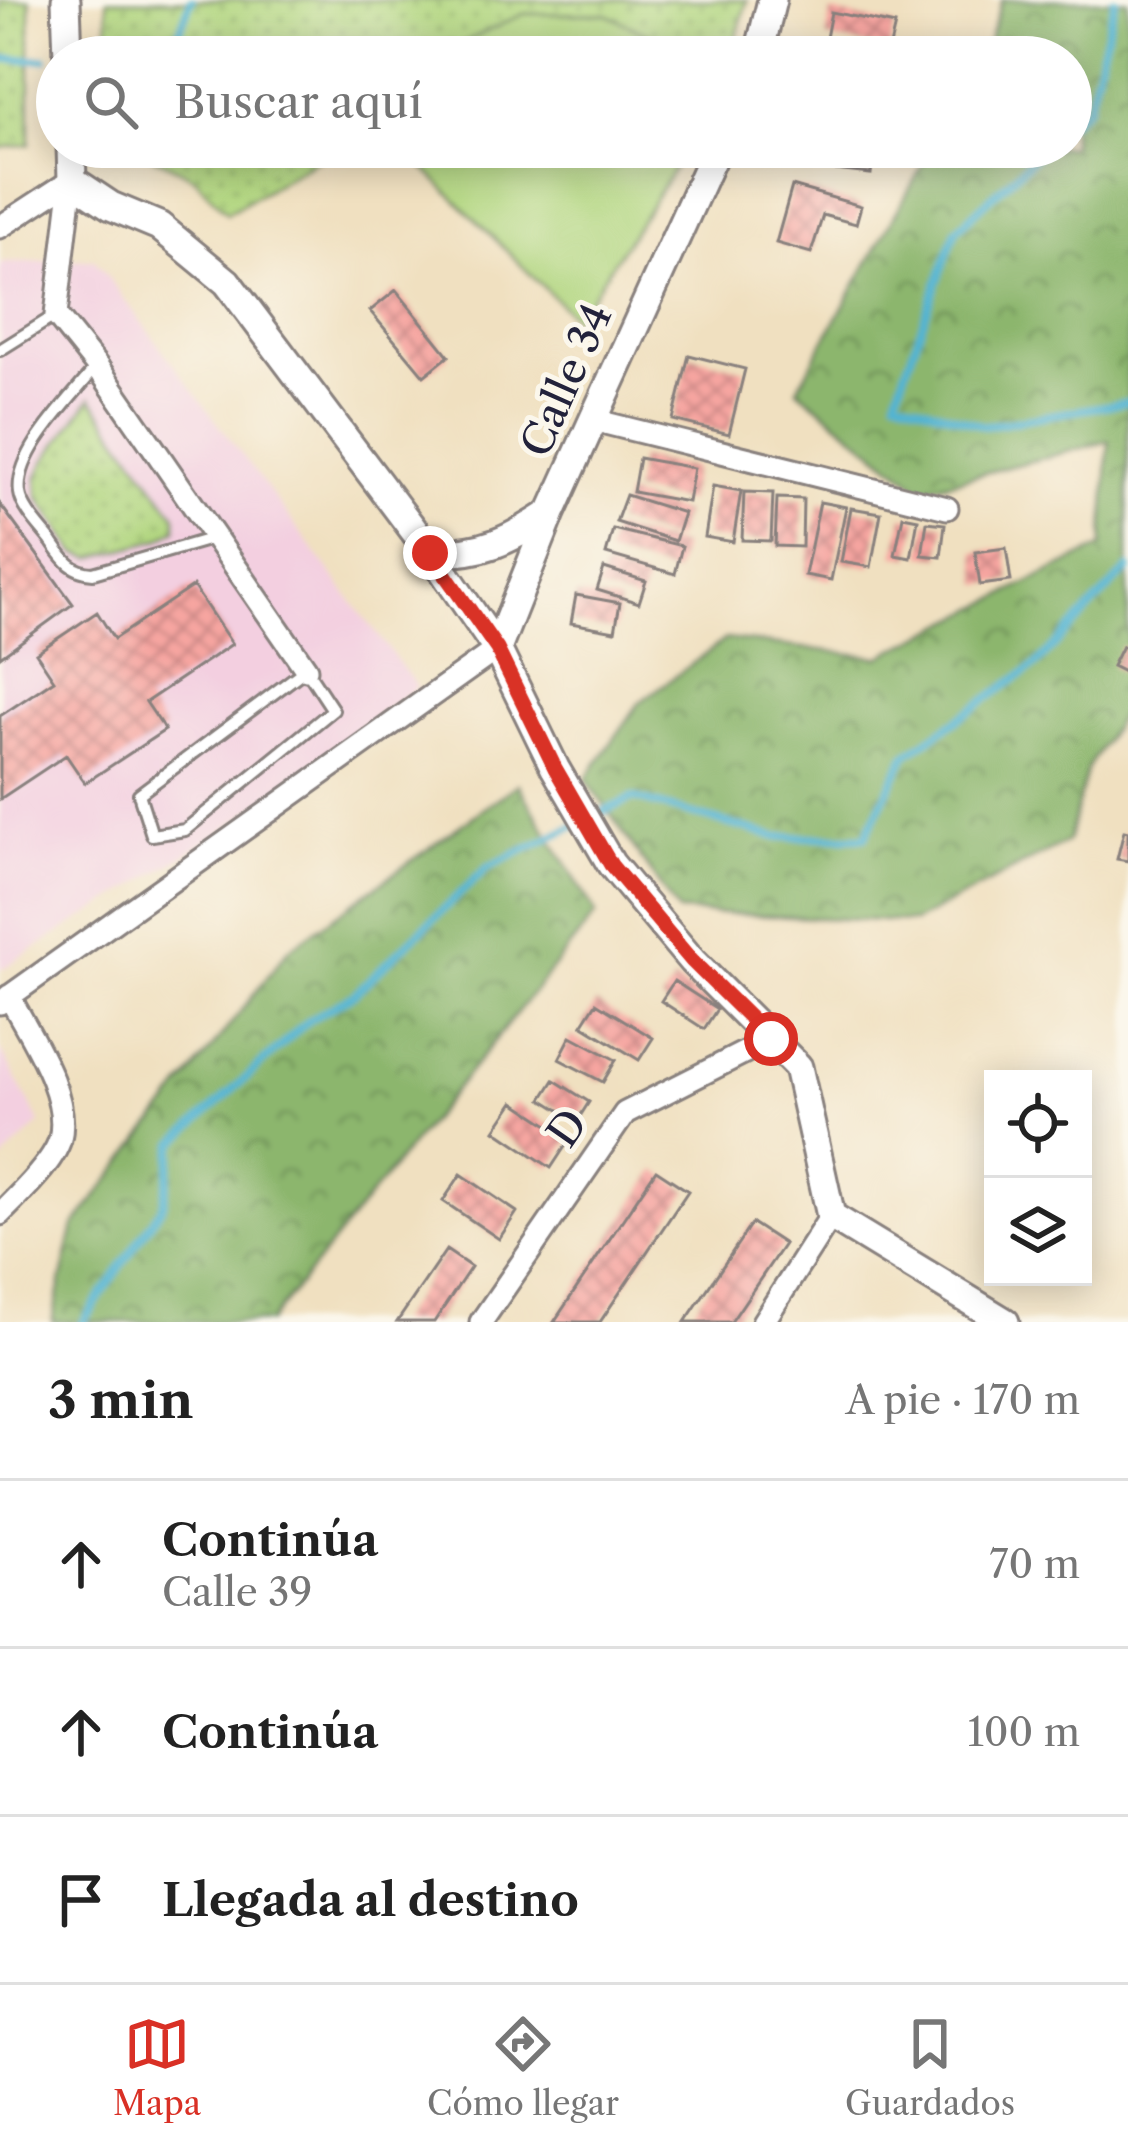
<!DOCTYPE html>
<html lang="es">
<head>
<meta charset="utf-8">
<style>
  body { margin:0; font-family:"Libre Caslon Text",serif; background:#f6f6f6; color:#222 }
  .controls { position:absolute; right:36px; bottom:36px; display:grid; overflow:hidden; border-radius:0px; box-shadow:0 6px 30px #0003 }
  .controls button { width:108px; height:108px; display:grid; place-items:center; padding:0; border:0; border-bottom:3px solid #e0e0e0; background:#fff; color:#222; font:60px sans-serif }
  .stop { position:absolute; width:36px; height:36px; margin:-27px; border:9px solid #d93025; border-radius:50%; background:#fff }
  .stop.end { background:#d93025; border-color:#fff; box-shadow:0 3px 12px #0008 }
  .list { margin:0; padding:0; list-style:none }
  h2 { display:flex; justify-content:space-between; align-items:center; height:156px; margin:0; padding:0 48px; font-size:51px }
  h2 small { font-size:39px; font-weight:400; color:#767676 }
  .list li { display:grid; grid-template-columns:78px 1fr auto; gap:36px; align-items:center; box-sizing:border-box; height:168px; padding:0 48px; border-top:3px solid #e0e0e0 }
  .list b { display:block; font-size:45px; white-space:nowrap }
  .list p { margin:0; font-size:39px; white-space:nowrap; color:#767676 }
  .list em { font-size:39px; font-style:normal; color:#767676 }
  .icon { flex:none; width:66px; height:66px; fill:none; stroke:currentColor; stroke-width:2; stroke-linecap:round; stroke-linejoin:round }
  .map { position:relative; flex:none; width:1128px; height:1322px; overflow:hidden }
  .search { position:absolute; background:#fff; box-shadow:0 6px 30px #0003; left:36px; right:36px; top:36px; height:132px; display:flex; align-items:center; gap:30px; box-sizing:border-box; padding:0 42px; border-radius:66px; color:#767676; font-size:45px }
  .sheet { height:660px; background:#fff }
  nav { display:flex; justify-content:space-around; align-items:center; box-sizing:border-box; height:168px; border-top:3px solid #e0e0e0; background:#fff; font-size:33px; color:#767676 }
  nav a { display:grid; justify-items:center; gap:6px }
  nav .on { color:#d93025 }
  .map>svg:first-child { display:block }
</style>
</head>
<body>
<div class="map">
<svg width="1128" height="1322" viewBox="0 0 1128 1322">
  <defs>
    <pattern id="grass-dots" width="8" height="8" patternUnits="userSpaceOnUse" patternTransform="scale(3)"><rect width="8" height="8" fill="#b0d57e"/><path d="M2 2h.1M6 6h.1" fill="none" stroke="#97b76e" stroke-width="1.8" stroke-linecap="round"/></pattern>
    <pattern id="forest-crowns" width="20" height="18" patternUnits="userSpaceOnUse" patternTransform="scale(3)"><rect width="20" height="18" fill="#8cb66d"/><path d="M2 6a3 3 0 1 1 6 0M12 15a3 3 0 1 1 6 0" fill="none" stroke="#72945b"/></pattern>
    <pattern id="building-cross-hatch" width="8" height="8" patternUnits="userSpaceOnUse" patternTransform="scale(3)"><rect width="8" height="8" fill="#f6a5a0"/><path d="M0 0l8 8M0 8l8-8" fill="none" stroke="#c78684"/></pattern>
  </defs>
  <rect width="100%" height="100%" fill="#fbf7ec"/>
  <filter id="ink" filterUnits="userSpaceOnUse"><feTurbulence type="fractalNoise" baseFrequency=".00833" numOctaves="2"/><feDisplacementMap in="SourceGraphic" scale="24" xChannelSelector="R" yChannelSelector="G"/><feConvolveMatrix kernelMatrix="1 2 1 2 8 2 1 2 1" color-interpolation-filters="sRGB"/></filter>
  <filter id="wash" filterUnits="userSpaceOnUse"><feTurbulence type="fractalNoise" baseFrequency=".004" numOctaves="4" result="noise"/><feDisplacementMap in="SourceGraphic" scale="48" xChannelSelector="R" yChannelSelector="G"/><feGaussianBlur stdDeviation="2.7" result="paint"/><feColorMatrix in="noise" values="0 0 0 0 0 0 0 0 0 0 0 0 0 0 0 0 0 1.4 0 .05"/><feComposite in="paint" operator="in"/></filter>
  <g filter="url(#wash)">
    <rect width="100%" height="100%" fill="#f0e0c0"/>
    <!-- built -->
    <path fill="#f3cfe0" d="M94,259L417,687L222,832L0,970V263Z
      M0,1048L40,1123L0,1163Z"/>
    <!-- grass -->
    <path fill="url(#grass-dots)" stroke="#697c5c" stroke-width="3" d="M0,0H30V144L0,148Z
      M107,0H747L731,57H695L606,14H524L433,57H109Z
      M133,147H338L227,213L195,178Z
      M91,398L176,516V529L160,539L92,558L76,553L38,497L37,479L44,462Z"/>
    <!-- forest -->
    <path fill="url(#forest-crowns)" stroke="#576c54" stroke-width="3" d="M1002,0H1128V703L1087,769L1068,841L914,922L678,912L586,779L640,702L726,639L879,657L1103,546L1109,441L922,489L797,389L933,147H1071V57H984Z
      M518,784L596,914L269,1322H52L74,1226L289,949Z"/>
    <!-- pitch -->
    <path fill="#b0d57e" stroke="#697c5c" stroke-width="3" d="M524,14H606L695,57H433Z
      M403,147H688L576,320Z"/>
    <g fill="none" stroke-linecap="round" stroke-linejoin="round">
      <!-- stream -->
      <path stroke="#53b4d2" stroke-width="8" d="M129,57L173,49L191,0
        M0,59H45
        M1071,122L1088,106L1115,0
        M1045,147L956,230L896,397L984,426L1128,402
        M592,817L633,798L776,837H865L906,755L1036,665L1128,569
        M83,1322L163,1205L175,1143L309,1020L354,994L488,867L579,824"/>
    </g>
    <g id="blocks">
      <!-- building -->
      <path fill="url(#building-cross-hatch)" d="M831,12L895,25L889,50L826,38Z
        M802,147H874L871,174L799,166Z
        M792,186L861,206L856,224L823,215L811,253L776,243Z
        M396,290L449,356L424,376L370,311Z
        M689,355L745,369L729,434L673,420Z
        M639,458L694,468L688,502L633,492Z
        M713,486L741,491L733,542L705,537Z
        M744,492L773,493L771,541L742,540Z
        M626,495L684,513L675,541L616,522Z
        M777,498L803,499L802,547L775,546Z
        M820,502L846,507L831,580L805,575Z
        M0,504L73,604L0,657Z
        M851,508L881,513L871,567L841,562Z
        M903,516L918,519L911,558L895,555Z
        M927,522L945,524L941,557L922,555Z
        M613,529L682,546L675,574L606,554Z
        M1006,548L1011,581L980,585L975,552Z
        M604,568L646,581L639,603L597,590Z
        M193,586L232,644L146,702L165,730L85,783L66,755L0,799V716L54,680L36,653L97,612L114,639Z
        M576,595L620,603L615,631L571,623Z
        M1122,646L1128,649V674L1112,666Z
        M1124,831L1128,832V861L1117,859Z
        M674,981L717,1009L704,1029L661,1001Z
        M596,1003L653,1038L639,1060L582,1025Z
        M571,1036L616,1060L603,1082L559,1059Z
        M554,1080L589,1102L577,1121L542,1099Z
        M514,1102L570,1139L551,1168L495,1130Z
        M656,1170L688,1191L600,1322H554Z
        M461,1174L517,1212L499,1239L443,1201Z
        M752,1223L784,1244L731,1322H685Z
        M446,1250L471,1267L434,1322H397Z"/>
    </g>
  </g>
  <g filter="url(#ink)">
    <use href="#blocks" fill-opacity="0" stroke="#89817e" stroke-width="3"/>
    <g fill="none" stroke-linecap="round" stroke-linejoin="round">
      <defs>
        <path id="service" d="M0,350L56,315
          M97,366C73,397 14,452 20,493C22,509 41,528 51,541C63,558 71,572 93,573L214,538
          M306,669L333,710L185,830L152,835L139,794Z"/>
        <path id="minor" d="M72,180L56,315L97,366L306,669
          M0,227L72,180
          M593,420L947,508
          M0,1003L497,649
          M0,1214C17,1197 54,1162 60,1139C71,1094 29,1035 9,996
          M481,1322L625,1113L771,1039
          M763,1322L831,1216"/>
        <path id="tertiary" d="M66,0L68,57
          M758,57L772,0
          M71,147L72,180L111,206L159,226L227,282L431,553L497,649L555,768L611,864L692,961L798,1067L831,1216L1005,1322
          M431,553C482,554 509,541 551,513
          M497,649L551,513L717,147"/>
      </defs>
      <!-- service casing -->
      <use href="#service" stroke="#89817e" stroke-width="16"/>
      <!-- minor casing -->
      <use href="#minor" stroke="#89817e" stroke-width="27"/>
      <!-- tertiary casing -->
      <use href="#tertiary" stroke="#89817e" stroke-width="33"/>
      <!-- service -->
      <use href="#service" stroke="#fff" stroke-width="10"/>
      <!-- minor -->
      <use href="#minor" stroke="#fff" stroke-width="21"/>
      <!-- tertiary -->
      <use href="#tertiary" stroke="#fff" stroke-width="27"/>
    </g>
  </g>
  <g fill="none" stroke-linecap="round" stroke-linejoin="round" filter="url(#ink)">
    <!-- route -->
    <path stroke="#d93025" stroke-width="15" d="M430,553L497,649L555,768L611,865L692,961L771,1039"/>
  </g>
  <g text-anchor="middle" dominant-baseline="central" stroke-width="10" stroke-linejoin="round" paint-order="stroke">
    <!-- street labels -->
    <g font-size="42" fill="#22223b" stroke="#fbf7ec">
      <text transform="translate(566 380) rotate(-66)">Calle 34</text>
      <text transform="translate(567 1128) rotate(-55)">D</text>
    </g>
  </g>
</svg>
<div class="controls">
<button><svg class="icon" aria-label="locate" viewBox="0 0 24 24"><circle cx="12" cy="12" r="6"/><path d="M12 2v4M12 18v4M2 12h4M18 12h4"/></svg></button>
<button><svg class="icon" aria-label="layers" viewBox="0 0 24 24"><path d="M12 4l9 5-9 5-9-5zM3 14l9 5 9-5"/></svg></button>
</div>
<div class="stop" style="left:771px;top:1039px"></div>
<div class="stop end" style="left:430px;top:553px"></div>
<div class="search"><svg class="icon" aria-label="search" viewBox="0 0 24 24"><circle cx="10" cy="10" r="6"/><path d="M15 15l6 6"/></svg>Buscar aquí</div>
</div>
<section class="sheet">
<h2>3 min<small>A pie · 170 m</small></h2>
<ul class="list">
<li><svg class="icon" aria-label="ahead" viewBox="0 0 24 24"><path d="M12 20V5M6 11l6-6 6 6"/></svg><div><b>Continúa</b><p>Calle 39</p></div><em>70 m</em></li>
<li><svg class="icon" aria-label="ahead" viewBox="0 0 24 24"><path d="M12 20V5M6 11l6-6 6 6"/></svg><div><b>Continúa</b></div><em>100 m</em></li>
<li><svg class="icon" aria-label="arrive" viewBox="0 0 24 24"><path d="M6 21V4h12l-3 4 3 4H6"/></svg><div><b>Llegada al destino</b></div></li>
</ul>
</section>
<nav>
<a class="on"><svg class="icon" aria-label="map" viewBox="0 0 24 24"><path d="M3 6l6-2 6 2 6-2v14l-6 2-6-2-6 2zM9 4v14M15 6v14"/></svg>Mapa</a>
<a><svg class="icon" aria-label="directions" viewBox="0 0 24 24"><path d="M12 3l9 9-9 9-9-9zM9 14v-3h6M13 9l2 2-2 2"/></svg>Cómo llegar</a>
<a><svg class="icon" aria-label="saved" viewBox="0 0 24 24"><path d="M7 4h10v16l-5-4-5 4z"/></svg>Guardados</a>
</nav>
</body>
</html>
